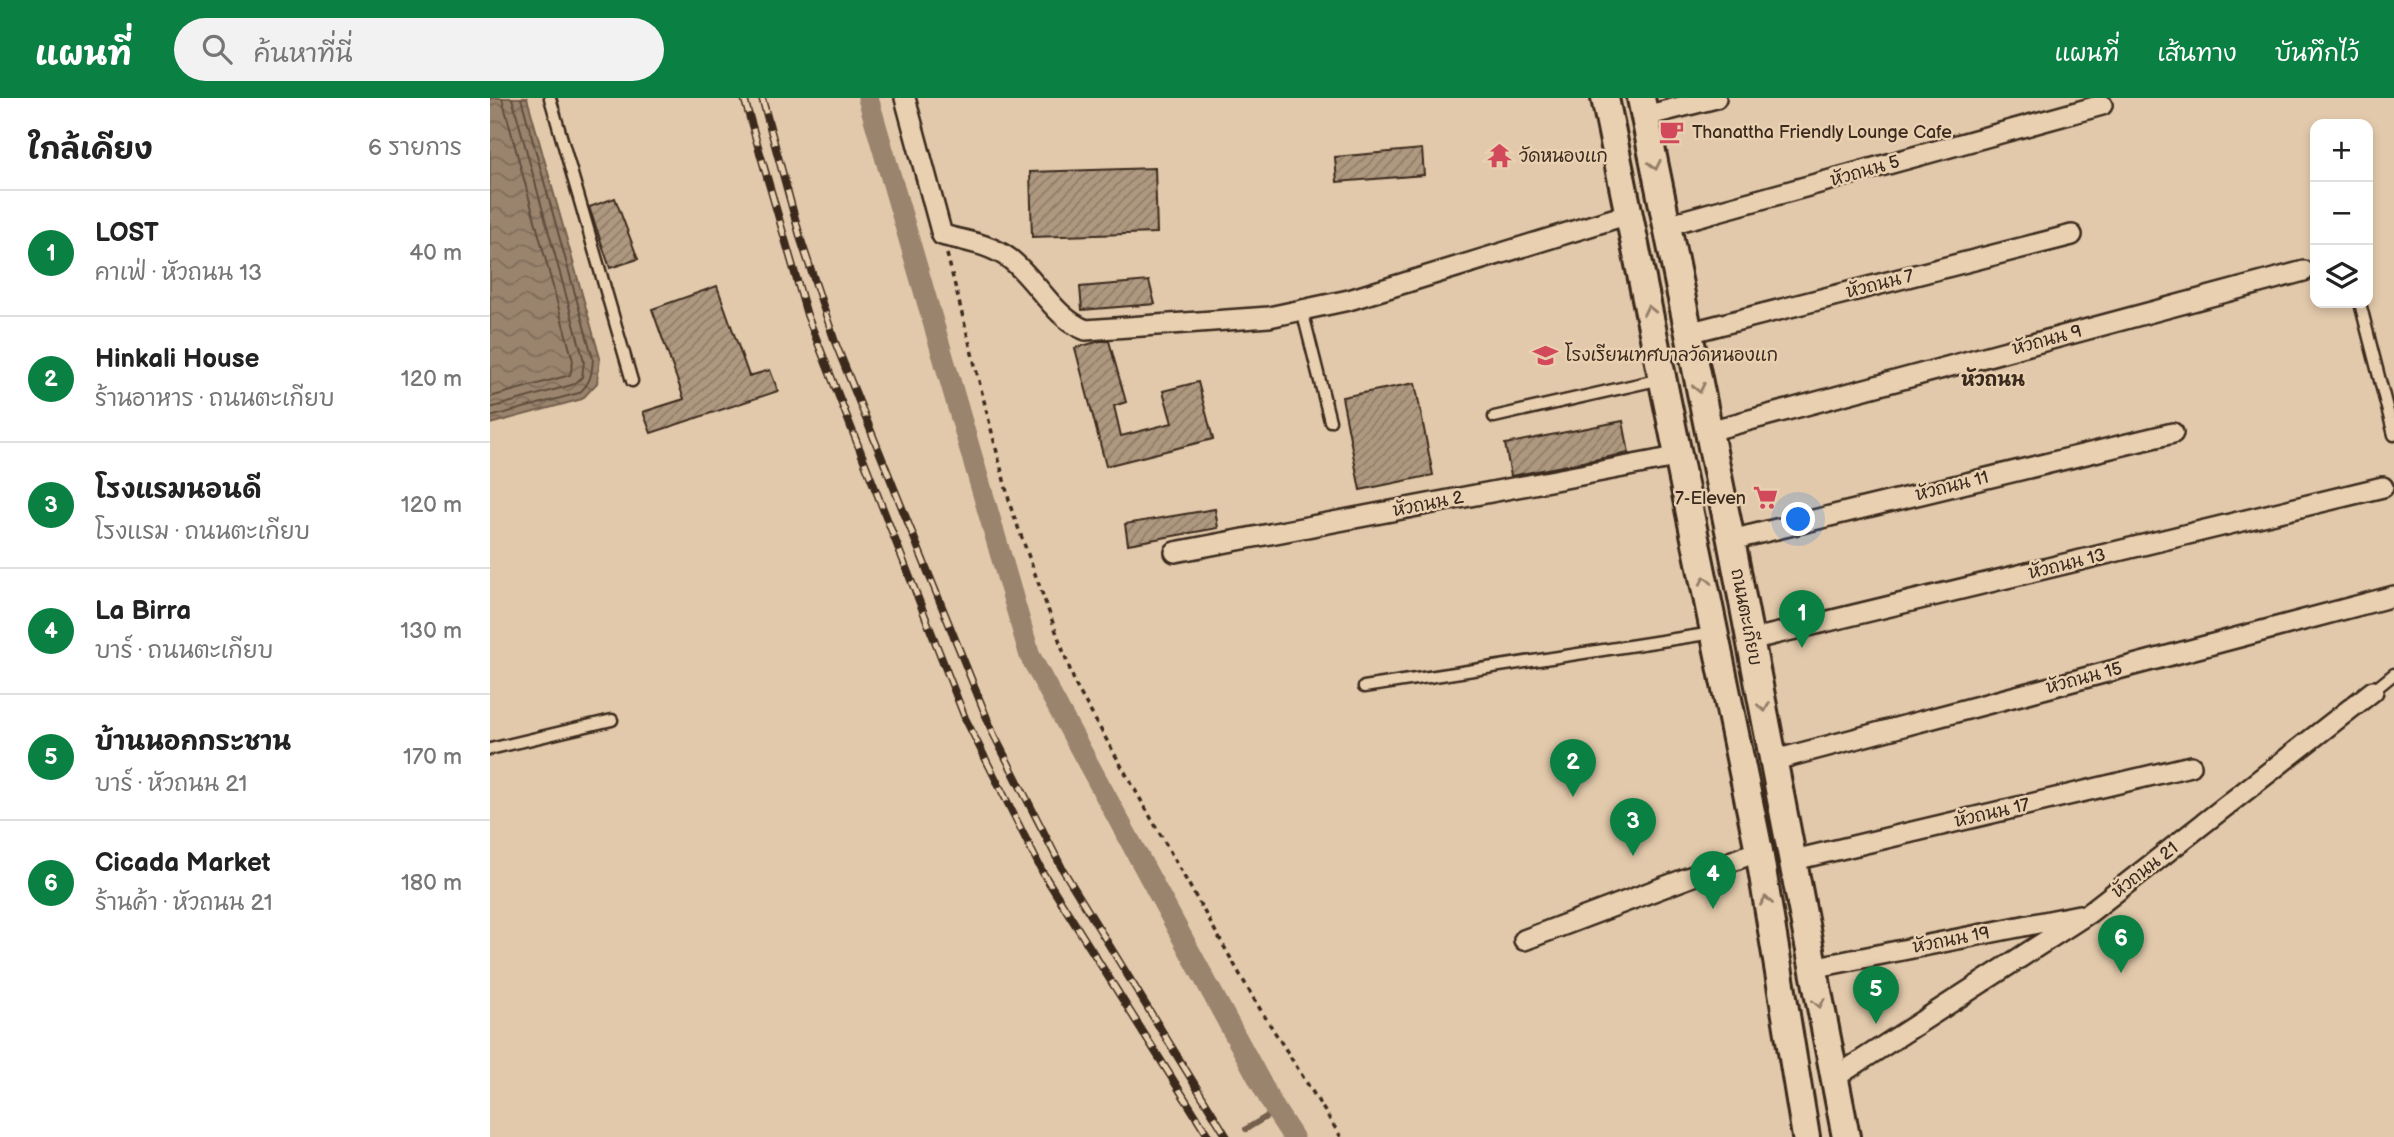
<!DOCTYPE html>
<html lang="th">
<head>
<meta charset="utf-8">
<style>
  body { margin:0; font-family:"Balsamiq Sans","Playpen Sans Thai",sans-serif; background:#f2f2f2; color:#222 }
  .controls { position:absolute; right:21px; top:21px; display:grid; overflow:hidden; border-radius:14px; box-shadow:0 4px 10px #0003 }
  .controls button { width:63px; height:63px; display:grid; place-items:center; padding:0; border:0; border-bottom:2px solid #e0e0e0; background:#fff; color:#222; font:35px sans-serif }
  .you { position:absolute; left:1309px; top:422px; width:24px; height:24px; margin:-18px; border:5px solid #fff; border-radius:50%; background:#1a73e8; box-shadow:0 0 0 10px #1a73e833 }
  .badge { display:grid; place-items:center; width:46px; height:46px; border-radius:50%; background:#0b8043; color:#fff; font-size:23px; font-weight:700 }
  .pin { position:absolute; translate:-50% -58px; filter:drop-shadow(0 2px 4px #0008) }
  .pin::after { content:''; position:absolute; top:37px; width:24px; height:21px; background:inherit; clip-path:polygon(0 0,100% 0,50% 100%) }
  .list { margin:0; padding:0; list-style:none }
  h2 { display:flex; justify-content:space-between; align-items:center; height:91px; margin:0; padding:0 28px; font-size:30px }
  h2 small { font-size:23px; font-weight:400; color:#767676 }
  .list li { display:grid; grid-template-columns:46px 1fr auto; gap:21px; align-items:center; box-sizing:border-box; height:126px; padding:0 28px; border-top:2px solid #e0e0e0 }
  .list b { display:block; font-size:26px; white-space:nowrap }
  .list p { margin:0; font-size:23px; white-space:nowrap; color:#767676 }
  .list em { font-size:23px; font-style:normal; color:#767676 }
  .icon { flex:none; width:38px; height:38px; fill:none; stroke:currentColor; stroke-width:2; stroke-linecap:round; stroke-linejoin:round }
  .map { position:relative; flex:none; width:1904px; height:1039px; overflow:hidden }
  header { display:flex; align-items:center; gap:42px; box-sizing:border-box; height:98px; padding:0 35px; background:#0b8043; color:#fff }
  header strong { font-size:33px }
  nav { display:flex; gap:38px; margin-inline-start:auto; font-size:24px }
  .search { width:490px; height:63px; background:#f2f2f2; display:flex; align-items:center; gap:18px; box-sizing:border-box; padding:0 24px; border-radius:38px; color:#767676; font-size:26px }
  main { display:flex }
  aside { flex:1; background:#fff }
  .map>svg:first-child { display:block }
</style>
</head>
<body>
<header>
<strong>แผนที่</strong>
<div class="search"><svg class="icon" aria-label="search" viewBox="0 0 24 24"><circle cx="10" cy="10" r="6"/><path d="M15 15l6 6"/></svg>ค้นหาที่นี่</div>
<nav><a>แผนที่</a><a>เส้นทาง</a><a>บันทึกไว้</a></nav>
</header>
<main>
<aside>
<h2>ใกล้เคียง<small>6 รายการ</small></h2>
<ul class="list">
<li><span class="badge">1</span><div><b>LOST</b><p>คาเฟ่ · หัวถนน 13</p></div><em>40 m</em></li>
<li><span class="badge">2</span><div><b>Hinkali House</b><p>ร้านอาหาร · ถนนตะเกียบ</p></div><em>120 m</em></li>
<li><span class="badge">3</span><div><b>โรงแรมนอนดี</b><p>โรงแรม · ถนนตะเกียบ</p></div><em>120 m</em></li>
<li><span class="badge">4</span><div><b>La Birra</b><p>บาร์ · ถนนตะเกียบ</p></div><em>130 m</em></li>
<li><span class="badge">5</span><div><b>บ้านนอกกระชาน</b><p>บาร์ · หัวถนน 21</p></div><em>170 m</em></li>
<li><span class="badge">6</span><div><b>Cicada Market</b><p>ร้านค้า · หัวถนน 21</p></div><em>180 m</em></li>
</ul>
</aside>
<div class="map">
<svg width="1904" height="1039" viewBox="0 0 1904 1039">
  <defs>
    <pattern id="water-waves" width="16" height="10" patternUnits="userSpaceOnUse" patternTransform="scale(1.75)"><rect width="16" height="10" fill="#9a846e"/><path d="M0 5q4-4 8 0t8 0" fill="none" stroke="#7f6c5a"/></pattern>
    <pattern id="building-hatch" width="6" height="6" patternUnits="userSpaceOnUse" patternTransform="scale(1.75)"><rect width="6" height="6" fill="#ae9880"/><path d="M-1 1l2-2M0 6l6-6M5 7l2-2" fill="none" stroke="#8f7c68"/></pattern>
  </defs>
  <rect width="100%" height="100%" fill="#e2c9ab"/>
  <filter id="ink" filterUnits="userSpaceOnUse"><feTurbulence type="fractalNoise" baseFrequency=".0143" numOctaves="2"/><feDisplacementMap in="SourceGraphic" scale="14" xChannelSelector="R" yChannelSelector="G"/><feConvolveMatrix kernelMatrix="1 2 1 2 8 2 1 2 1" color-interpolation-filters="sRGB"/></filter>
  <g filter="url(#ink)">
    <!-- water -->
    <path fill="url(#water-waves)" stroke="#74604e" stroke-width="2" d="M0,0H37L110,260L107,285L92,301L0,326Z"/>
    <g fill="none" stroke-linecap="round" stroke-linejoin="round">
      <!-- shore -->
      <path stroke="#614e3e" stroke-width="2" d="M0,299L80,277L83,263L12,0
        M0,310L85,286L92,279L94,263L22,0
        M0,319L89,295C101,285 102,275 103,261L31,0"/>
      <!-- stream -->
      <path stroke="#74604e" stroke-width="6" d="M756,1031L786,1013"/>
      <!-- canal -->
      <path stroke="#9a846e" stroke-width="21" d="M378,0L540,558L786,1013L803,1039"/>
    </g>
    <!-- building -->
    <path fill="url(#building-hatch)" stroke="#3b2a1e" stroke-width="2" d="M932,51L934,77L847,84L845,59Z
      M665,70L667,135L542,139L540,74Z
      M125,100L148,161L120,170L99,109Z
      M659,183L665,206L592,212L590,189Z
      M227,188L259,278L280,272L288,293L161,335L153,314L194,301L162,211Z
      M610,243H619L636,304L624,308L631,338L682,325L673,293L708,284L723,341L616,368L585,250Z
      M925,285L943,377L870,392L852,299Z
      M1133,323L1139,355L1021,378L1015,346Z
      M725,411L728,430L638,446L635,426Z"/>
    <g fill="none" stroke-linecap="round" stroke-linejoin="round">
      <defs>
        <path id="lane" d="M60,0L142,283
          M1870,205L1904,337
          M812,212L840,323
          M1004,319L1171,281
          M874,589L1223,535
          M1883,593L1904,576
          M0,651L122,622"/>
        <path id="street" d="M415,0L452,137C476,143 500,146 520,161C547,182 564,220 596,232L779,219L859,202L1139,116
          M1155,18L1226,0
          M1177,127L1612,7
          M1198,235L1582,137
          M1219,333L1814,173
          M1241,442L1683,335
          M685,454L1191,358
          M1260,542L1893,389
          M1285,662L1904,498
          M1304,762L1701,668
          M1034,842L1269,753
          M1322,870L1589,817
          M1344,980L1599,815L1883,593"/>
        <path id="secondary" d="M1115,0L1269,753L1316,1039
          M1151,0L1241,442L1356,1039"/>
      </defs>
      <!-- lane casing -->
      <use href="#lane" stroke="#3b2a1e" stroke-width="15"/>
      <!-- street casing -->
      <use href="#street" stroke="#3b2a1e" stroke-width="24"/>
      <!-- secondary casing -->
      <use href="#secondary" stroke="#3b2a1e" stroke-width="32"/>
      <!-- path -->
      <path stroke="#3b2a1e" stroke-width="3.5" stroke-dasharray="5 5" stroke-linecap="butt" d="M457,156L521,410L586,588L765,903L851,1039"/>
      <!-- lane -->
      <use href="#lane" stroke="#e9d0b1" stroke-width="10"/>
      <!-- street -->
      <use href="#street" stroke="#e9d0b1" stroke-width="19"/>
      <!-- secondary -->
      <use href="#secondary" stroke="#e9d0b1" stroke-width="26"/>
      <defs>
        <path id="rail" d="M254,0L317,217L475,620L553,775L719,1039
          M272,0L311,142L345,244L503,635L573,772L737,1039"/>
      </defs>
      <!-- rail casing -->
      <use href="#rail" stroke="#3b2a1e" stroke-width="8"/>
      <!-- rail -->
      <use href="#rail" stroke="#e9d0b1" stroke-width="5" stroke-dasharray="16" stroke-linecap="butt"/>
    </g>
    <!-- one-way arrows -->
    <defs><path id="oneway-chevron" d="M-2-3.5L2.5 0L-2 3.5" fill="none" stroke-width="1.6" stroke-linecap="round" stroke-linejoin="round" transform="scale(1.75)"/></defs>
    <g stroke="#927d68">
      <use href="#oneway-chevron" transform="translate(1165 67) rotate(78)"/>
      <use href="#oneway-chevron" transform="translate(1159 212) rotate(-102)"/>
      <use href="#oneway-chevron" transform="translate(1209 290) rotate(78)"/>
      <use href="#oneway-chevron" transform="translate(1215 483) rotate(-101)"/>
      <use href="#oneway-chevron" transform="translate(1274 609) rotate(79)"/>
      <use href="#oneway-chevron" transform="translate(1276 803) rotate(-98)"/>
      <use href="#oneway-chevron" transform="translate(1329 905) rotate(79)"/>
    </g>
  </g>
  <!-- icons -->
  <defs>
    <symbol id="cafe-bare" viewBox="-9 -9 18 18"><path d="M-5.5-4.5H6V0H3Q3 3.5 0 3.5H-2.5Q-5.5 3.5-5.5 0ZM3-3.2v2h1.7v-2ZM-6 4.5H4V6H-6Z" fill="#d1495b" stroke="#e9d0b1" stroke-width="2.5" paint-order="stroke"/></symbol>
    <symbol id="temple-bare" viewBox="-9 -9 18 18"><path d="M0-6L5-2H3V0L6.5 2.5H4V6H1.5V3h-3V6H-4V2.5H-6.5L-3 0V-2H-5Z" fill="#d1495b" stroke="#e9d0b1" stroke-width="2.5" paint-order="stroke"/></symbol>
    <symbol id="school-bare" viewBox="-9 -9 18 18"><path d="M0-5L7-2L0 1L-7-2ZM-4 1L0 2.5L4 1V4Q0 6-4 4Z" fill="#d1495b" stroke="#e9d0b1" stroke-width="2.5" paint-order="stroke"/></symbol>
    <symbol id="supermarket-bare" viewBox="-9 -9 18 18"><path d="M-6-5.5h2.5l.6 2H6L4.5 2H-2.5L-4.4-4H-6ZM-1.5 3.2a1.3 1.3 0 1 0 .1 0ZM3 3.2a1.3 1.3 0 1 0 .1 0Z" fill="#d1495b" stroke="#e9d0b1" stroke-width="2.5" paint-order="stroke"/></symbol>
  </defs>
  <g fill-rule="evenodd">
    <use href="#cafe-bare" x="1164" y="16" width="35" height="35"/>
    <use href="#temple-bare" x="992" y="40" width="35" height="35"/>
    <use href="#school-bare" x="1038" y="240" width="35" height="35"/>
    <use href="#supermarket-bare" x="1258" y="382" width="35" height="35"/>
  </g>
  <g text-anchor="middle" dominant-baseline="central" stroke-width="5" stroke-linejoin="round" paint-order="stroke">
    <!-- poi labels -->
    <g font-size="18" fill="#3b2a1e" stroke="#e9d0b1" text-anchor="start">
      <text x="1202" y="34">Thanattha Friendly Lounge Cafe</text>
      <text x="1029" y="58">วัดหนองแก</text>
      <text x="1075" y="257">โรงเรียนเทศบาลวัดหนองแก</text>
      <text x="1256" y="400" text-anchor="end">7-Eleven</text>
    </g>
    <!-- street labels -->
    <g font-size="18" fill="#3b2a1e" stroke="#e9d0b1">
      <text transform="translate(1375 73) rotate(-16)">หัวถนน 5</text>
      <text transform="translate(1390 186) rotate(-14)">หัวถนน 7</text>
      <text transform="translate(1557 242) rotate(-15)">หัวถนน 9</text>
      <text transform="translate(1462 388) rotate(-14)">หัวถนน 11</text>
      <text transform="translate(938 406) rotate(-11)">หัวถนน 2</text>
      <text transform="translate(1577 466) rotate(-14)">หัวถนน 13</text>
      <text transform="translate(1256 519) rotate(79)">ถนนตะเกียบ</text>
      <text transform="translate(1594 580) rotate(-15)">หัวถนน 15</text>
      <text transform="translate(1502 715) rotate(-13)">หัวถนน 17</text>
      <text transform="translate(1655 772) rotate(-38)">หัวถนน 21</text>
      <text transform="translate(1461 842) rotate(-11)">หัวถนน 19</text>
    </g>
    <!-- neighbourhood labels -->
    <g font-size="19" font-weight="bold" fill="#3b2a1e" stroke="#e9d0b1">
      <text x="1503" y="282">หัวถนน</text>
    </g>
  </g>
</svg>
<div class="controls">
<button>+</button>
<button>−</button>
<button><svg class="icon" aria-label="layers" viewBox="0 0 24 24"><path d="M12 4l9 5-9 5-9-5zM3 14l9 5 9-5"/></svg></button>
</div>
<div class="you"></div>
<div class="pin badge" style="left:1312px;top:550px">1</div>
<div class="pin badge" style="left:1083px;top:699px">2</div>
<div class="pin badge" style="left:1143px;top:758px">3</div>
<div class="pin badge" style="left:1223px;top:811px">4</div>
<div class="pin badge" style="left:1386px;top:926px">5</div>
<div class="pin badge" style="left:1631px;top:875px">6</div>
</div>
</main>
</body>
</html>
